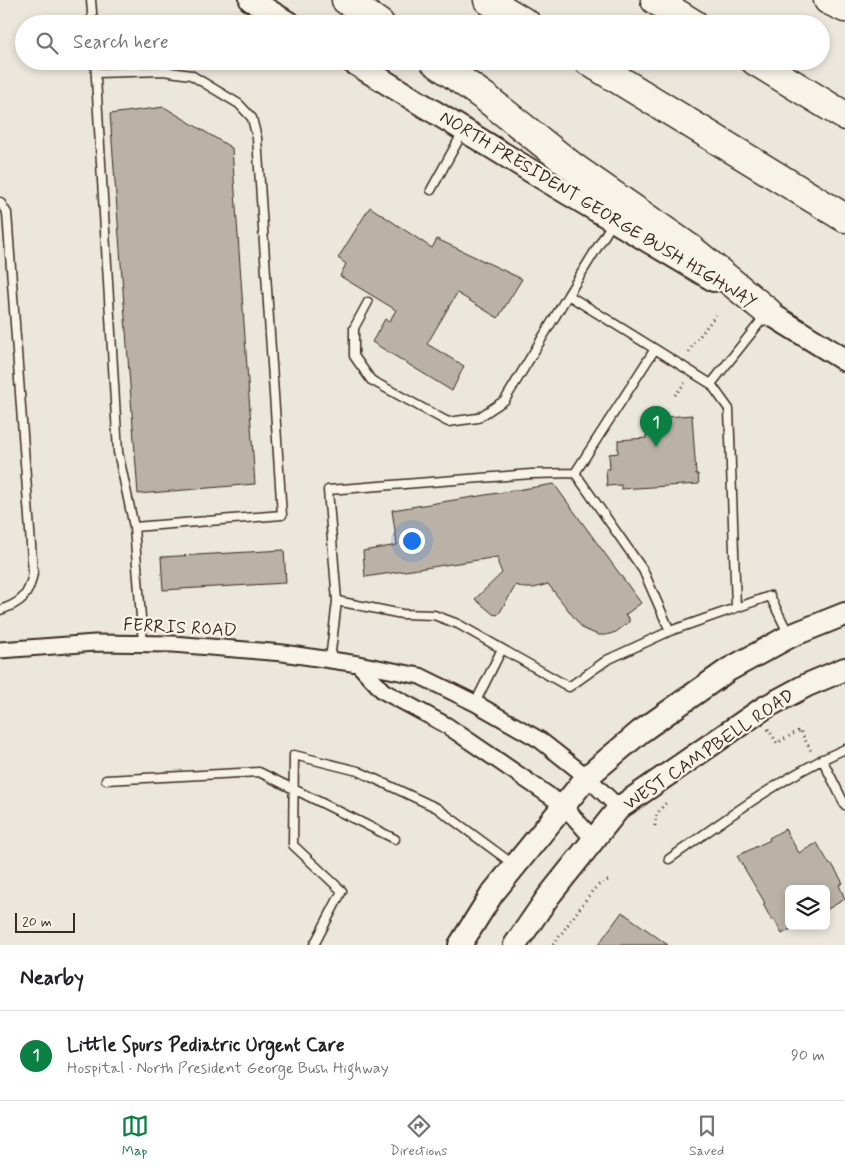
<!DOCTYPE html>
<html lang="en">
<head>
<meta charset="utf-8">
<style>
  body { margin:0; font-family:Mynerve,sans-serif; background:#f2f2f2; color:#202124 }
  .controls { position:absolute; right:15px; bottom:15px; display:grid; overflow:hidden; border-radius:8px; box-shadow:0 2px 8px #0003 }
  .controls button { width:45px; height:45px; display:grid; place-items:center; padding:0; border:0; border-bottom:1px solid #e0e0e0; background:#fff; color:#202124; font:25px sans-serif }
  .scale { position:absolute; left:15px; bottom:12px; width:60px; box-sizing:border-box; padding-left:5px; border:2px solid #3b2a1e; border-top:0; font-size:14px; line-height:18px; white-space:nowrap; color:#3b2a1e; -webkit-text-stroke:4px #f7f3e8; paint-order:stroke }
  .you { position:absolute; left:411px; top:540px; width:18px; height:18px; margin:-12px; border:4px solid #fff; border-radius:50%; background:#1a73e8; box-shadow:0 0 0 8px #1a73e833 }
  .badge { display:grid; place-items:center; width:32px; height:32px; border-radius:50%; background:#0b8043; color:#fff; font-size:16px; font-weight:700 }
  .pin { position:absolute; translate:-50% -41px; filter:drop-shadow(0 1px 2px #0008) }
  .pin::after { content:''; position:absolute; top:26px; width:18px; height:15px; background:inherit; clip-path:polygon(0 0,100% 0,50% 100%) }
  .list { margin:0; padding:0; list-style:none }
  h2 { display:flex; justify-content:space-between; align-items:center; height:65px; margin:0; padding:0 20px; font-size:21px }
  h2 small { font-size:16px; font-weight:400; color:#757577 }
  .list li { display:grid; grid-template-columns:32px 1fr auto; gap:15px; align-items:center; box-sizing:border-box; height:90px; padding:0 20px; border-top:1px solid #e0e0e0 }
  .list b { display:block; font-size:19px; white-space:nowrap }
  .list p { margin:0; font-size:16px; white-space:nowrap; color:#757577 }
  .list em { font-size:16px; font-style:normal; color:#757577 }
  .icon { flex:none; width:28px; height:28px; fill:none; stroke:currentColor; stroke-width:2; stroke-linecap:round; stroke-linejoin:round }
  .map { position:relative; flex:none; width:845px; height:945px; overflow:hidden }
  .search { position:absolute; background:#fff; box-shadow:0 2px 8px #0003; left:15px; right:15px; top:15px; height:55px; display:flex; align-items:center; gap:12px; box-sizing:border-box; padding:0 18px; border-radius:28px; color:#757577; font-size:19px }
  .sheet { height:155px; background:#fff }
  nav { display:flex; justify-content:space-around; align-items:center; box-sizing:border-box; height:70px; border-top:1px solid #e0e0e0; background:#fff; font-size:14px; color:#757577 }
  nav a { display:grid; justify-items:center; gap:2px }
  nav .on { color:#0b8043 }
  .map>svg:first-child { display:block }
</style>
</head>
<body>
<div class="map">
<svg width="845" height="945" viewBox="0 0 845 945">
  <rect width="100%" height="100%" fill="#ece7dc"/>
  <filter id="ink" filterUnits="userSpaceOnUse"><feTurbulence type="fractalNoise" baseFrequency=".02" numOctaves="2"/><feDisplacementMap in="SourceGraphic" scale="10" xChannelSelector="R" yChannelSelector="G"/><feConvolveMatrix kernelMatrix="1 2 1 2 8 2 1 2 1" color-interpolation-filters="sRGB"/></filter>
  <g filter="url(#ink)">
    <!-- building -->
    <path fill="#bab2a7" stroke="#3b2a1e" d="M164,107L232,148L255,484L138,494L110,114Z
      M370,207L432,248L437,239L522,279L498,318L457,293L427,344L464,366L452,391L372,342L385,319L389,322L396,310L340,276L346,264L338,258Z
      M692,415L696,474H698L699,484L621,489V485L607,486L606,469H610L609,454L618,453V440L646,438V435L655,434L653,418Z
      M554,484L641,603L625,615L629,618V622L616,632L606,635H599L583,629L548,584L534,588H524L516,585L500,612L497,615L493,614L475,599L502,573L498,563V557L365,577L363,551L397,545L392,510Z
      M284,550L286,583L163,590L161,557Z
      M785,829L799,853L817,843L830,865L832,864L843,883L839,885L845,899L826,910V889H789V926H796L782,934L774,919L772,921L763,904L765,903L737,856L770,840L769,838Z
      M622,912L668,945H598Z"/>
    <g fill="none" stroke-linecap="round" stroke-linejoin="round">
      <defs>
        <path id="lane" d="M91,0L93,24
          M95,61L118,452L134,527L282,515L257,138L252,118L239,104L191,75L163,71L96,73
          M431,190L463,132
          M0,202L7,213L33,573C29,596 21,603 0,610
          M613,222L568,295L655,349
          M368,302L354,328V356L371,380L448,422L478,418L505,400L568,295
          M711,384L729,409L736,608
          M575,473L655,349L711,384L765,316
          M134,527L143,643
          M670,631L770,596L789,635
          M330,660L337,601L328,490L531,474L575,473L643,570L670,631L607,660L569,687L458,624L434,615L402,614L337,601
          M475,703L502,649
          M822,759L845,805
          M106,780L259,772L395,839
          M669,859C726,819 781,777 845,749
          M314,945L342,891L293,845L294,755L358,771L437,808L513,864"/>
        <path id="street" d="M0,650L95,643L173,644L283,653L358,664L420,676L475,703L540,740L587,777L619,808
          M358,664L383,691L446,725L563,805L593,839"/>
        <path id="secondary" d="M251,0L290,24
          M351,61L554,185L714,280
          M753,303L845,360
          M460,945L492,894L587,777L640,732L728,670L790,636L845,614
          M515,945L548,897L619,808L764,708L807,685L845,669"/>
        <path id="highway" d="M346,0L380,24
          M488,0L527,24
          M655,0L694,24
          M828,0L845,8
          M434,61L486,98L573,167L691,249L768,312
          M588,61L845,218
          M755,61L845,116"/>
      </defs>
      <!-- lane casing -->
      <use href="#lane" stroke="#3b2a1e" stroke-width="11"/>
      <!-- street casing -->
      <use href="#street" stroke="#3b2a1e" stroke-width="19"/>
      <!-- secondary casing -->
      <use href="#secondary" stroke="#3b2a1e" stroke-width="26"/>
      <!-- highway casing -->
      <use href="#highway" stroke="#3b2a1e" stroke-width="31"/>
      <!-- path -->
      <path stroke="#3b2a1e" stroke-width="3" stroke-dasharray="1 4" stroke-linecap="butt" d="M689,352L692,346L716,315
        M675,395L685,383
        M768,729L777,743L800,730L811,751
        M655,826C655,814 660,809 668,801
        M553,945L593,890L601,883L611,879"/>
      <!-- lane -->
      <use href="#lane" stroke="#f7f3e8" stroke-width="8"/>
      <!-- street -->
      <use href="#street" stroke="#f7f3e8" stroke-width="15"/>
      <!-- secondary -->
      <use href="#secondary" stroke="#f7f3e8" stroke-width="22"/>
      <!-- highway -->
      <use href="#highway" stroke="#f7f3e8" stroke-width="28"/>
    </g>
  </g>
  <g text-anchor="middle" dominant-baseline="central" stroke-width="4.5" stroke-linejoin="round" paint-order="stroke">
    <!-- street labels -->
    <g font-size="18" fill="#3b2a1e" stroke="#f7f3e8">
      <text transform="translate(598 210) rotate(31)">NORTH PRESIDENT GEORGE BUSH HIGHWAY</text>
      <text transform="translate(180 628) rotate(3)">FERRIS ROAD</text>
      <text transform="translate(709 750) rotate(-34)">WEST CAMPBELL ROAD</text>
    </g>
  </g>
</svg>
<div class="controls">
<button><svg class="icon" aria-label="layers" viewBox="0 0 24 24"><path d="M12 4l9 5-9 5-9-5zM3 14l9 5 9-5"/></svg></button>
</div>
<div class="scale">20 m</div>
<div class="you"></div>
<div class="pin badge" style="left:656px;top:447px">1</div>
<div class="search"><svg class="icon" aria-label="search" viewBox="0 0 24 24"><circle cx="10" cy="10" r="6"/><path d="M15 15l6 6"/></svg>Search here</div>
</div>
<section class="sheet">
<h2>Nearby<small></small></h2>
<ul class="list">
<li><span class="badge">1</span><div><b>Little Spurs Pediatric Urgent Care</b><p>Hospital · North President George Bush Highway</p></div><em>90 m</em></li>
</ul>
</section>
<nav>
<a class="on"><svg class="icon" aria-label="map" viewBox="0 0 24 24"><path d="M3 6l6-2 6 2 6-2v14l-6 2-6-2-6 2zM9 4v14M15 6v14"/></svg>Map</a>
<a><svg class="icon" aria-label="directions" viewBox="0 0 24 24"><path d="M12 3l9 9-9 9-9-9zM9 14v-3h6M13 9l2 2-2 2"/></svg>Directions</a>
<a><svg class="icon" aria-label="saved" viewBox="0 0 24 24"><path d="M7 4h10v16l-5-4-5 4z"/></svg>Saved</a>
</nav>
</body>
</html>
